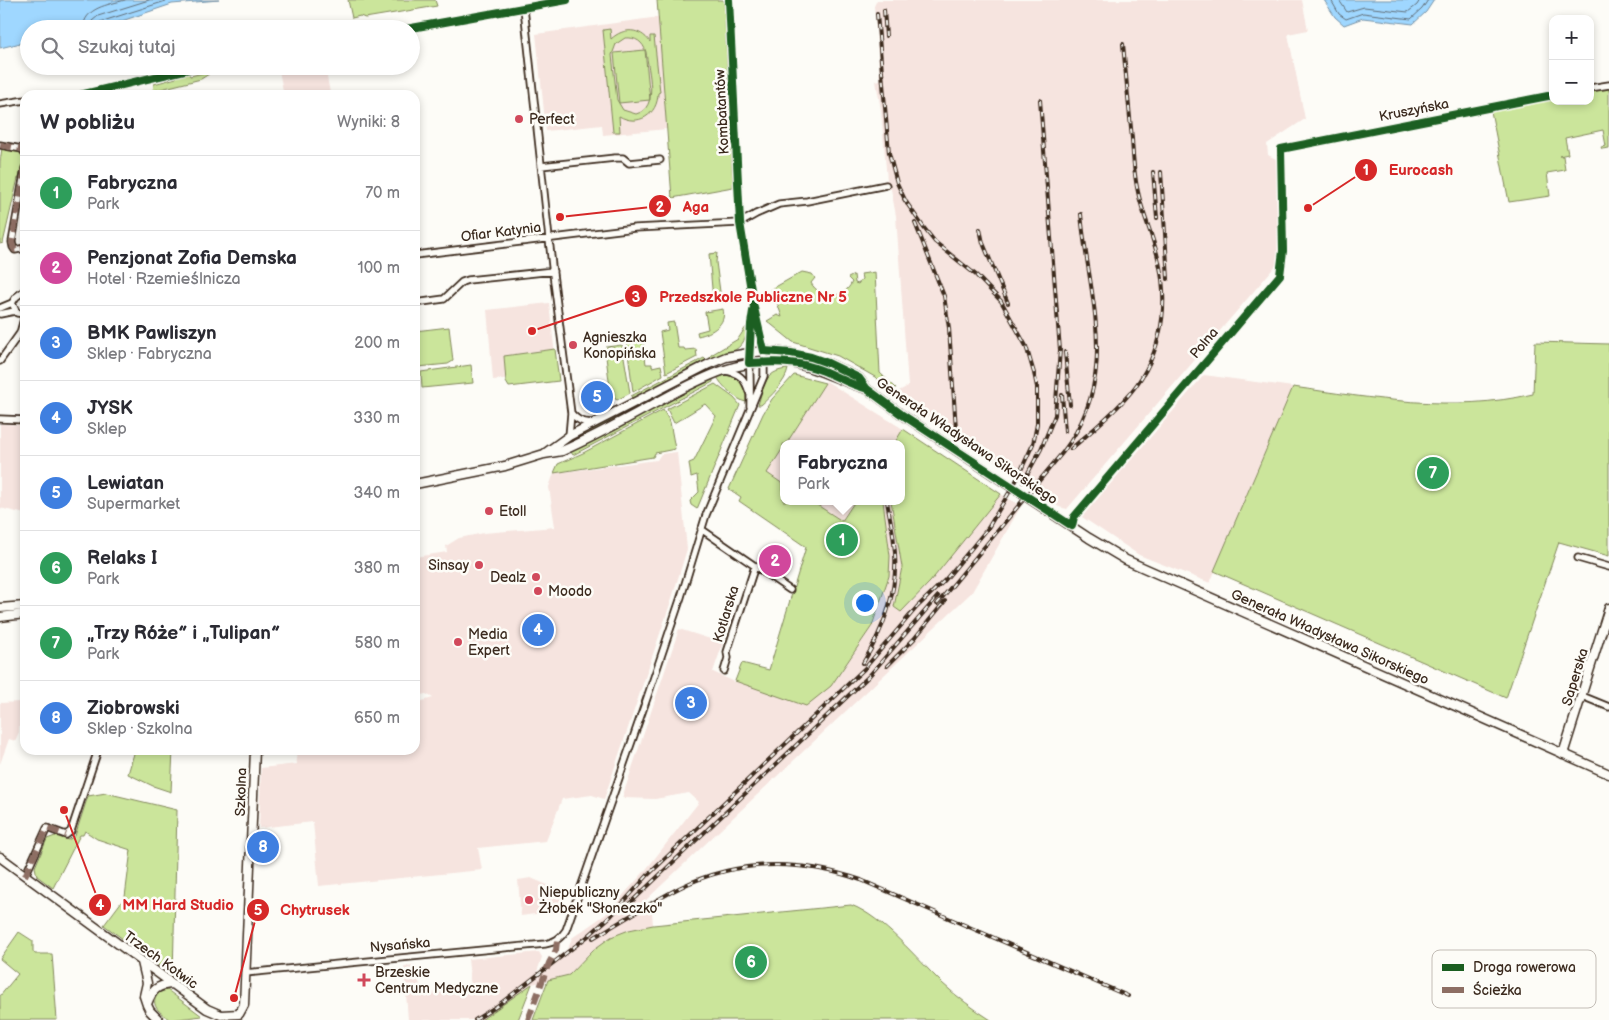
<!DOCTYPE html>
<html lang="pl">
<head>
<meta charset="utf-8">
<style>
  body { margin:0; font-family:"Balsamiq Sans",sans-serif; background:#f7f7f7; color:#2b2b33 }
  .controls { position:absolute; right:15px; top:15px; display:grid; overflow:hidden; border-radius:10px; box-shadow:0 2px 8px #0003 }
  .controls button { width:45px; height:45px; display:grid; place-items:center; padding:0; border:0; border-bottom:1px solid #e1e1e2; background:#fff; color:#2b2b33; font:25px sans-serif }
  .you { position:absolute; left:864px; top:602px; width:18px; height:18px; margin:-12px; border:4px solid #fff; border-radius:50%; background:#1a73e8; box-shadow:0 0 0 8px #1a73e833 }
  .badge { display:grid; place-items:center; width:32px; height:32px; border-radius:50%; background:#d1495b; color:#fff; font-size:16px; font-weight:700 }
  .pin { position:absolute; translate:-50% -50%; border:2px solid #fff; box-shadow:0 1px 5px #0006 }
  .popup { position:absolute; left:780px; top:440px; width:125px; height:65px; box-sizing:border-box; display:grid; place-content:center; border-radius:10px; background:#fff; filter:drop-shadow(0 1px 4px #0005); font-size:16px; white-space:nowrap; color:#7c7c81 }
  .popup b { font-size:19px; color:#2b2b33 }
  .popup::after { content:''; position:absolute; left:50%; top:100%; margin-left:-10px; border:10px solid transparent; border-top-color:#fff }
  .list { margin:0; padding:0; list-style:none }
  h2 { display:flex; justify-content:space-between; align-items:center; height:65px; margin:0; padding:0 20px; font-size:21px }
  h2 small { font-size:16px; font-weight:400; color:#7c7c81 }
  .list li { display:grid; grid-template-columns:32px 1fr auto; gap:15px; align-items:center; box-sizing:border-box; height:75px; padding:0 20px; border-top:1px solid #e1e1e2 }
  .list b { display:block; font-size:19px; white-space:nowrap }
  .list p { margin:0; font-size:16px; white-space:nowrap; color:#7c7c81 }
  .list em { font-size:16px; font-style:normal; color:#7c7c81 }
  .icon { flex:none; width:28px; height:28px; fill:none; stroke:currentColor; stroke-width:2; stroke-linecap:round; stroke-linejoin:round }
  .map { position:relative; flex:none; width:1609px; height:1020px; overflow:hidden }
  .search { position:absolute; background:#fff; box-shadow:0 2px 8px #0003; left:20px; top:20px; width:400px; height:55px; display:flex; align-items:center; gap:12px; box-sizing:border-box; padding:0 18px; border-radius:28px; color:#7c7c81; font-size:19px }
  .panel { position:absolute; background:#fff; box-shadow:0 2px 8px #0003; left:20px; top:90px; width:400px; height:665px; border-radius:15px }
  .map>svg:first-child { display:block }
</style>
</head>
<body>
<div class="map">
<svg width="1609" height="1020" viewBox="0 0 1609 1020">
  <rect width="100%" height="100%" fill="#fdfcf7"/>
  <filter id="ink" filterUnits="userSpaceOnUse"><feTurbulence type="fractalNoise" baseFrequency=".02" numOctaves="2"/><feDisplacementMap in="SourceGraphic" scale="10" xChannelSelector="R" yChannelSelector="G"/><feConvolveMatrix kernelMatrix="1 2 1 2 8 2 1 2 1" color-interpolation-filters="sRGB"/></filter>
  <g filter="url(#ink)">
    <!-- built -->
    <path fill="#f6e4df" d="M877,0H1302L1308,30L1288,34L1305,119L1267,144L1268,155L1276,159L1278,263L1067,509L1059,507L1010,474L1011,472L916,409L899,391L908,386L896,216L891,189H885L884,181L887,180L881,110L876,81L880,80L874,6Z
      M659,17L667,129L603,135L602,125L546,131L536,34Z
      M278,66H325L330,93H323V95H284Z
      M549,303L557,373L493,380L487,310Z
      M1204,375L1293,387L1210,583L1139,555L1082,517Z
      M826,381L903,429L894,444H786Z
      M0,424L25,425V514L0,508Z
      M783,448V484L767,473Z
      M677,452L687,549L672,598L604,799L592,795L562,799L546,841L478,848L482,870L319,886L313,822L259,828L261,768L297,764L296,753L321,750H415V703L433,698L426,694L415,696V557L447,552L446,546L459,538L484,533L555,527L549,487L554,473L657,460L661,454Z
      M1001,494L1021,506L972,592L646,900L652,912L653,925L629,930L593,950L569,976L532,984L481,1020H408L404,966L415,965L422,994L471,988L468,959L539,952L542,957L537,972L568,949L572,938L606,914L644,872L699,802L689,793L655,799L622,798L679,629L723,643L713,672L735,682L831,686L872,626L881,603L888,542L883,501H891L895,523L902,567L894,607L901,612L930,582Z
      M811,501H855L842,521Z
      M20,702L19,732L15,741L9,739L0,764V703Z
      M531,878L564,892L557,911L521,916L518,880Z"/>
    <!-- green -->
    <path fill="#cbe59b" stroke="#83885c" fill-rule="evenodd" d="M348,0H435L437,6L365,18L360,16L352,18Z
      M657,0H723L724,2L733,187L672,198Z
      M610,29L611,39C624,27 640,28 650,42V36H654L660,92L658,93C658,115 638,127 619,116L620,132H613L603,30ZM625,38C636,37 643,42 646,52C648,70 660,108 636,114L623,110L617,100L612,55L616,44Z
      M645,50L650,100L619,103L614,53Z
      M188,71L190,76L208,72L209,74L201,79L153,91L154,84L176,78L180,73Z
      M1609,87V148L1602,149L1601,147L1606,146L1603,130L1565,138L1568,154L1559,156H1563L1565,170L1547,173L1550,196L1509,202L1491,111L1553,98V101H1590V90Z
      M2,148L21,151L24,155L22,179L18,178L3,243L0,244V162Z
      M717,253L716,262L721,299L713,300L709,254Z
      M802,272L812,274L815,278L811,283C820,299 844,300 852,282L848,278L854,275L855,283L858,284L862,279L861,274L875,272L880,373L896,388L893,392L875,377L838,356L793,342L767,321L777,315L782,317L775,296L770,290Z
      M723,309C727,324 712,333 698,336L697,332L708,329L705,312Z
      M674,322L678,348H684L685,350L696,349L697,357L666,373L660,332L668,330L667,323Z
      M449,327L453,361L448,364L418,367L415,331Z
      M746,327C749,348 727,356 710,358L711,355L738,339Z
      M642,334L646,364H652V367L661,365L663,375L633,392L627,344Z
      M1535,342L1609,344V556L1559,542L1506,698L1214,571L1293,387C1371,398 1454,413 1533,394Z
      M622,345L630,393L617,400L611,396L605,349L606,347Z
      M555,349L559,381L509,387L506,382L504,356Z
      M704,358L706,360L632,399L631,396Z
      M471,365L473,383L422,388L421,372Z
      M708,368L668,389L652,401L618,420L567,445L566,442Z
      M788,369C786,382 770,397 761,405H758C764,386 764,371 788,369Z
      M723,375C740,376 746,385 746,402C738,401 719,384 717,376Z
      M794,375L825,383L786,444H783V448L767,473L783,484V501H811L842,521L855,501H883L890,556L889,576L872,626L831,686L806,706L735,681L742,663L769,670L806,547L739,501L741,497L729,489L763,414L772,399Z
      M713,378V382L573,455L571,452Z
      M715,384L734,398L740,405L697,509L691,505L690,501L699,492L697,475L691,477L689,463L694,461L716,416L705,404L674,423L667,409Z
      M663,410L670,422L675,449L655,453L653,457L554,473L558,464L583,453Z
      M903,429L1001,494L930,582L901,612L894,607L902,567L891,501H901V444H894Z
      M135,750H173L171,792L153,786L128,774Z
      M106,793L177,810L173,976L104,925L125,897L131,850L97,839L85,831L83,835H80L53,888L37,876L35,867L47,839L55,836L68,840L75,836L88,796Z
      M851,905C883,917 917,959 942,983C957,997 974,1009 991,1020H533L548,980L569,975L593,950L611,937L629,930L653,925Z
      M19,932L33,941V951L35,954H52L57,1020H0V996L18,974L0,959Z
      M532,984L518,1020H481Z
      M167,990L170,992L202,1016L170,1020C160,1012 149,1006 158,993Z"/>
    <!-- water -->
    <path fill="#9fd7ff" stroke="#7792a5" d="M0,0H219L172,4L107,26L88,29H29V41L0,48Z
      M1324,0H1434L1426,12L1413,24L1363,18L1344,25L1335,17Z"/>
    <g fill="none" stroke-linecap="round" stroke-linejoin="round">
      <!-- shore -->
      <path stroke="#636f78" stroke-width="1" d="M1331,0L1339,14L1346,19L1363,13L1411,19L1422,9L1428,0
        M1339,0L1347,12L1364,7L1408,12L1417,5L1420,0
        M83,29C84,7 108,5 125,0
        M90,29L92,21L98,16L149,0
        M97,29V25L100,22L169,0"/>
      <defs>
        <path id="street" d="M524,8L552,266L571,413L569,436
          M406,29L567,0
          M1590,88L1609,85
          M80,95L201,66
          M0,104L25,100
          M0,145L22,149L25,153
          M541,166L615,158H623L629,163L660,160
          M25,168L12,242L13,247L15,250L25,248
          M740,223L756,214L779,204L807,201L886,185
          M415,255L635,228L740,223
          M12,303L17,313L25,314
          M12,303L16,297L25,290
          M415,303L444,299L462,282L468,280L553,271
          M0,308L12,303
          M0,314L15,311
          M0,361L20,333L25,315
          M724,371C739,372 745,379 749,392
          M750,406C751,374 747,342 753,311
          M571,413C578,421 582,422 592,423
          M0,419L25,420
          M1072,526L1074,517L1280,275L1283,251L1281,149L1553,95
          M701,529L790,590
          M1578,558L1609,567
          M724,671L728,658L727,652L755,566
          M1582,696L1609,707
          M25,876L47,828L66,835L71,831L98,750
          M245,973L545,944C555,942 560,939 566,930L647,698L681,597L706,515L764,376V351L754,308L740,223L729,0"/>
        <path id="secondary" d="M544,454L569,436L709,364L726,357L749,353L764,351L791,353L828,363L859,378L867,389L901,414L1089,538L1126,560L1609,774
          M415,484L505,466L544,454L562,451C592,438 621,422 650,406C693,383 740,354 792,363C821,368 841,382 867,389
          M0,608L25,606
          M0,617L25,614
          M1563,754L1609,608
          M0,857L207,1009L221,1015L239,1014L244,1005L255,750
          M142,962L147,983L144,996L147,1005L150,1011L159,1020
          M147,1004C152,990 157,985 172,984"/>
      </defs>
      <!-- street casing -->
      <use href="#street" stroke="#3b2a1e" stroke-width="9"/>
      <!-- secondary casing -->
      <use href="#secondary" stroke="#3b2a1e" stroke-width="11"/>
      <!-- street -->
      <use href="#street" stroke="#fdfcf7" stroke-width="5.5"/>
      <!-- secondary -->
      <use href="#secondary" stroke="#fdfcf7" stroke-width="8"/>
      <defs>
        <path id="rail" d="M884,10L886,36
          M877,14L889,153L897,183L907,204
          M1153,172L1157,218
          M1161,172L1168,279
          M915,223L944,296L949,328L956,429
          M980,229L983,243L1008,303
          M1065,352L1070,405
          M1062,395L1065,431
          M1071,449C1089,433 1108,418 1124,400C1160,362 1170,311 1159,262C1154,238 1143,216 1138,192C1134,175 1133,157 1132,139C1129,108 1126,76 1123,44
          M1023,482L1041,449L1055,415L1060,350L1040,100
          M937,604L1063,452C1121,375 1089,300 1081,214
          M863,663C885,627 900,586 894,543C893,529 889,515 887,501
          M887,666L914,639L945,601
          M627,906L869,676L938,596
          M593,938C622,921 650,903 679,888C738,859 800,859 861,880L1128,996
          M475,1020L497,1006L587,937L611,916L648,875L865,668L917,607L945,580L970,550L988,528L1016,481L1033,444L1037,424V387L1034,373L1026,346L1001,301L976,275L935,242L924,228L904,199"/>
      </defs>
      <!-- rail casing -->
      <use href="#rail" stroke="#3b2a1e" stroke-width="4"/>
      <!-- rail -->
      <use href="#rail" stroke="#fdfcf7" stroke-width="2" stroke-dasharray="5.5" stroke-linecap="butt"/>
      <!-- quiet -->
      <path stroke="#8d6e63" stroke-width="6" stroke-dasharray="12 6" stroke-linecap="butt" d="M0,145L22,149L25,153
        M25,168L12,242L13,247L15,250L25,248
        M25,876L47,828L66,835
        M528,1020L549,963L556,950L557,941"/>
      <defs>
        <path id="cycleway" d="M729,0L740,223L754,308L764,351L791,353L811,357L828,363L859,378L867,389L901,414L1072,526L1074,517L1280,275L1283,251L1281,149L1553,95
          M406,29L567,0
          M80,95L201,66
          M753,311L751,324L749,363C771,362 794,361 815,368C832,373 847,384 865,388"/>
      </defs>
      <!-- cycleway casing -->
      <use href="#cycleway" stroke="#fdfcf7" stroke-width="11"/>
      <!-- cycleway -->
      <use href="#cycleway" stroke="#1b5e20" stroke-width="8"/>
    </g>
  </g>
  <!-- markers -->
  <g fill="#d1495b" stroke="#fdfcf7" stroke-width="2">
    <circle cx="519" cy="119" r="5"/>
    <circle cx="573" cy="345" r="5"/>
    <circle cx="489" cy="511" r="5"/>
    <circle cx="479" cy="565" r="5"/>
    <circle cx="536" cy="577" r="5"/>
    <circle cx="538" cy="591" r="5"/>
    <circle cx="458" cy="642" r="5"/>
    <circle cx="529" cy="900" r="5"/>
    <path d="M361.5 972.5h5v5h5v5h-5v5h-5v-5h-5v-5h5z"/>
  </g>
  <g text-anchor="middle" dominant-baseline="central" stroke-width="5" stroke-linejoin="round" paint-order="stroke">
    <!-- street labels -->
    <g font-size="14" fill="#3b2a1e" stroke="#fdfcf7">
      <text transform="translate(1414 110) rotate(-11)">Kruszyńska</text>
      <text transform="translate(722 112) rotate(-93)">Kombatantów</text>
      <text transform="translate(501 232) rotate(-7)">Ofiar Katynia</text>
      <text transform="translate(1204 343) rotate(-50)">Polna</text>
      <text transform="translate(967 441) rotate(34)">Generała Władysława Sikorskiego</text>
      <text transform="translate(726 614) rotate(-73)">Kotlarska</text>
      <text transform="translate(1330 637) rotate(24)">Generała Władysława Sikorskiego</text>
      <text transform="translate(1575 677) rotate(-73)">Saperska</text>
      <text transform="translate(241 792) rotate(-88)">Szkolna</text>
      <text transform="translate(400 945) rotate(-5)">Nysańska</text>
      <text transform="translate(161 960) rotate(36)">Trzech Kotwic</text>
    </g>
    <!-- poi labels -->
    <g font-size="14" fill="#3b2a1e" stroke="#fdfcf7" text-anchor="start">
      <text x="529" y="119">Perfect</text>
      <text x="583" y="337">Agnieszka<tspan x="583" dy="16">Konopińska</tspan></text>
      <text x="499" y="511">Etoll</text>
      <text x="469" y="565" text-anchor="end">Sinsay</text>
      <text x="526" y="577" text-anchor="end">Dealz</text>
      <text x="548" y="591">Moodo</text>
      <text x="468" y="634">Media<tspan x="468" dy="16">Expert</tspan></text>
      <text x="539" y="892">Niepubliczny<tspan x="539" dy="16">Żłobek "Słoneczko"</tspan></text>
      <text x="375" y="972">Brzeskie<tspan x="375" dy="16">Centrum Medyczne</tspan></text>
    </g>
  </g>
  <!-- legend -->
  <rect x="1432" y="950" width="164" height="58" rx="8" fill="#fdfcf7" stroke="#c3bdb6" stroke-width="1"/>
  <rect x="1442" y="964" width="22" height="7" fill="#1b5e20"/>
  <rect x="1442" y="987" width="22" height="6" fill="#8d6e63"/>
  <g font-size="14" fill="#3b2a1e">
    <text x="1473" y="972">Droga rowerowa</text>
    <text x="1473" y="995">Ścieżka</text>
  </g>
  <!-- callouts -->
  <path fill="none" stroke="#d62828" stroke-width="2" d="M1308 208L1366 170M560 217L660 206M532 331L636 296M64 810L100 905M234 998L258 910"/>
  <g fill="#d62828" stroke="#fdfcf7" stroke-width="2">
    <circle cx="1308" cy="208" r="5"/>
    <circle cx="560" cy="217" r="5"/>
    <circle cx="532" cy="331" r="5"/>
    <circle cx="64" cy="810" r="5"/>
    <circle cx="234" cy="998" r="5"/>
    <circle cx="1366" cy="170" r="12"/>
    <circle cx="660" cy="206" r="12"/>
    <circle cx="636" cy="296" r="12"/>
    <circle cx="100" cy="905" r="12"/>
    <circle cx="258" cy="910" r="12"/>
  </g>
  <g font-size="15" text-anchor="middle" font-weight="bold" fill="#fff">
    <text x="1366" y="175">1</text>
    <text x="660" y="212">2</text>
    <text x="636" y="302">3</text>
    <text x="100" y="910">4</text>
    <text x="258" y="915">5</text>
  </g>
  <g font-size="15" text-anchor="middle" font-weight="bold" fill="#d62828" stroke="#fdfcf7" stroke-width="5" stroke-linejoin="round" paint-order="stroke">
    <text x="1421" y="175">Eurocash</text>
    <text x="696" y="212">Aga</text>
    <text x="753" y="302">Przedszkole Publiczne Nr 5</text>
    <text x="178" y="910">MM Hard Studio</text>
    <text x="315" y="915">Chytrusek</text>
  </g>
</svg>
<div class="controls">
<button>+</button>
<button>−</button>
</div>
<div class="you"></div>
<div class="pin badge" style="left:842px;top:540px;background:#2e9e5b">1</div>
<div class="popup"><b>Fabryczna</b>Park</div>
<div class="pin badge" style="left:775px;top:561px;background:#d1479c">2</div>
<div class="pin badge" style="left:691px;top:703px;background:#3f7fe0">3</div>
<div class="pin badge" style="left:538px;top:630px;background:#3f7fe0">4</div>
<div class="pin badge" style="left:597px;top:397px;background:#3f7fe0">5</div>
<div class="pin badge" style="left:751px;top:962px;background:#2e9e5b">6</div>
<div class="pin badge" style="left:1433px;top:473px;background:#2e9e5b">7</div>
<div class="pin badge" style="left:263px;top:847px;background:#3f7fe0">8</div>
<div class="search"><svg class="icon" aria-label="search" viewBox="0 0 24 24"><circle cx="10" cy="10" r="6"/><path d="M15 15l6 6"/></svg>Szukaj tutaj</div>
<section class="panel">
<h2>W pobliżu<small>Wyniki: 8</small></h2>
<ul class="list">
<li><span class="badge" style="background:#2e9e5b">1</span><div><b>Fabryczna</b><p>Park</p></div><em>70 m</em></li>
<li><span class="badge" style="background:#d1479c">2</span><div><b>Penzjonat Zofia Demska</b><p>Hotel · Rzemieślnicza</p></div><em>100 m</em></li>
<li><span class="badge" style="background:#3f7fe0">3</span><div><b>BMK Pawliszyn</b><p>Sklep · Fabryczna</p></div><em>200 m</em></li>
<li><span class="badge" style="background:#3f7fe0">4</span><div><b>JYSK</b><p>Sklep</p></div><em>330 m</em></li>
<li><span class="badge" style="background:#3f7fe0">5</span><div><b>Lewiatan</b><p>Supermarket</p></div><em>340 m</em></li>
<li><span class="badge" style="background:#2e9e5b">6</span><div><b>Relaks I</b><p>Park</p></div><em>380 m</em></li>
<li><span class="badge" style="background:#2e9e5b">7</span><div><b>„Trzy Róże” i „Tulipan”</b><p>Park</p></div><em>580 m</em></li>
<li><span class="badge" style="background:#3f7fe0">8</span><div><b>Ziobrowski</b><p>Sklep · Szkolna</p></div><em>650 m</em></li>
</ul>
</section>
</div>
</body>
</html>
